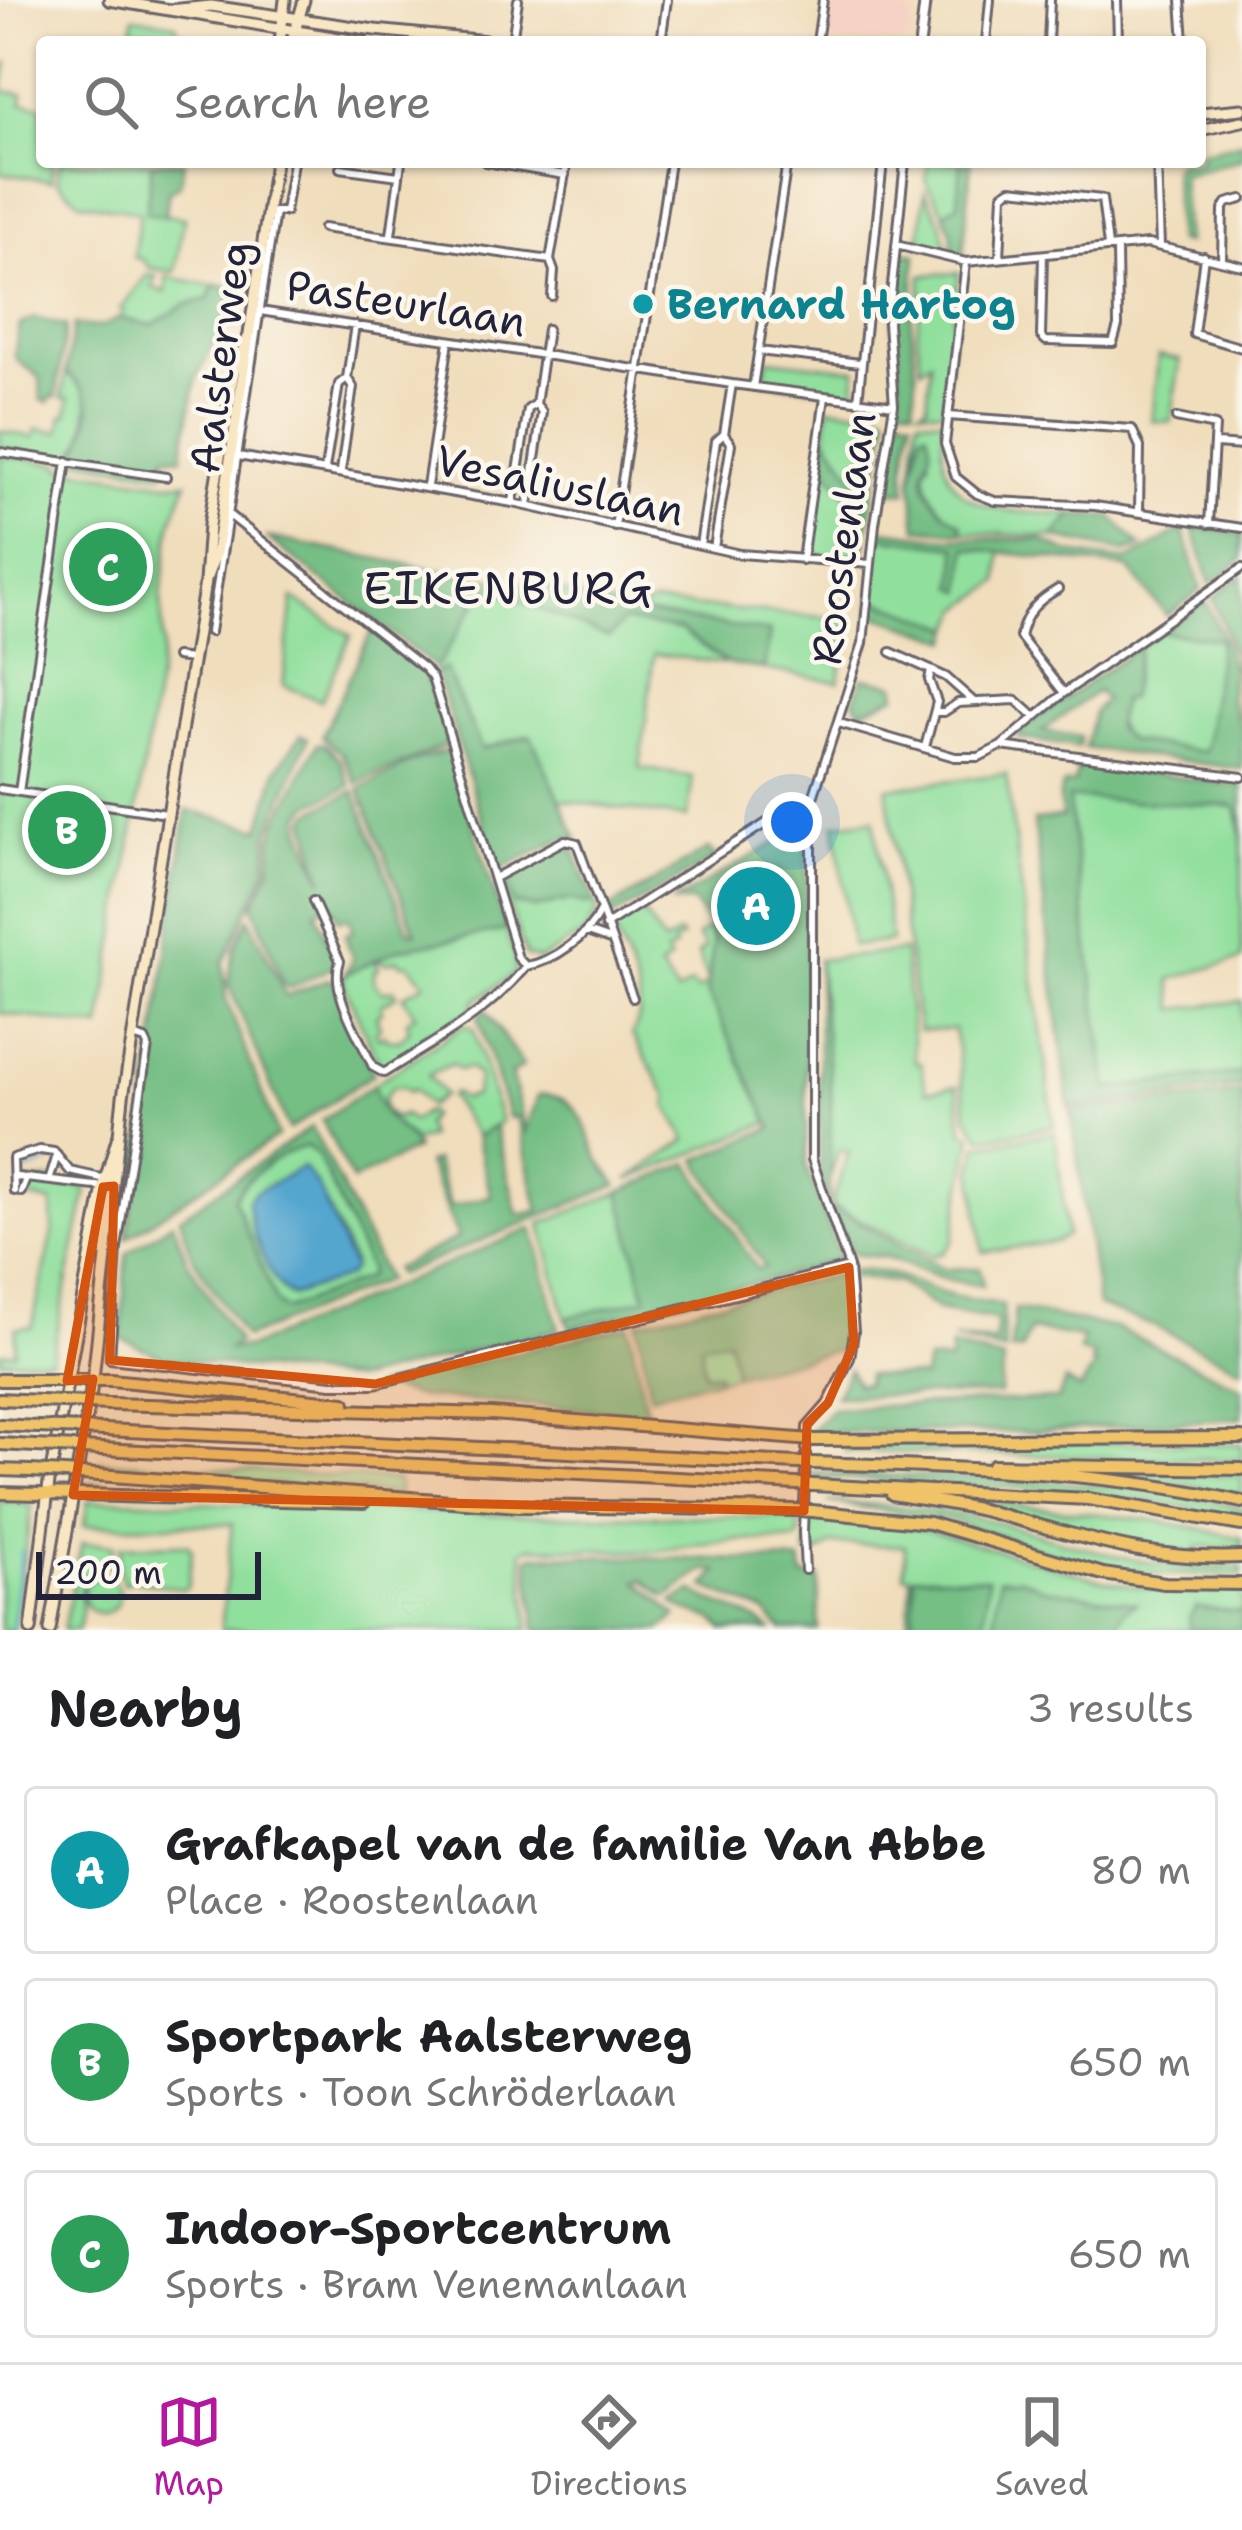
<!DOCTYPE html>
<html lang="en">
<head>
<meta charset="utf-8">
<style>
  body { margin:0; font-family:"Shantell Sans",sans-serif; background:#f6f6f6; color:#202124 }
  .scale { position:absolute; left:36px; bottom:30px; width:225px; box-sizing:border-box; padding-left:12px; border:6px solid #22223b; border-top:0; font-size:33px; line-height:42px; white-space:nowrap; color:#22223b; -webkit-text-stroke:9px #fbf7ec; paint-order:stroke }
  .you { position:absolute; left:792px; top:822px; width:42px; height:42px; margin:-30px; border:9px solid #fff; border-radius:50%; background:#1a73e8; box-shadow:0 0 0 18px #1a73e833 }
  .badge { display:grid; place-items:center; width:78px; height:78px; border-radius:50%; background:#b5179e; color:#fff; font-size:39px; font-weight:700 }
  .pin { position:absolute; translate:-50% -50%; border:6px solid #fff; box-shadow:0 3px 12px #0006 }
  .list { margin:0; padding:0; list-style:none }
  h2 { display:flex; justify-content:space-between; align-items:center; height:156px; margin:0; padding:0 48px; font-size:51px }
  h2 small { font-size:39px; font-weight:400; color:#757577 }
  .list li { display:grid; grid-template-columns:78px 1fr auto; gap:36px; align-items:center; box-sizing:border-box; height:168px; margin:0 24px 24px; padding:0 24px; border:3px solid #e0e0e0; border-radius:12px }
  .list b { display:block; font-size:45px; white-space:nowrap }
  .list p { margin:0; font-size:39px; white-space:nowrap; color:#757577 }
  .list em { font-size:39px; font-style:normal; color:#757577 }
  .icon { flex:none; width:66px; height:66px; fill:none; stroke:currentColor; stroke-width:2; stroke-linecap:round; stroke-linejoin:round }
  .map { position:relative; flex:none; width:1242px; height:1630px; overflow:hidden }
  .search { position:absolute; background:#fff; box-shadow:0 3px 9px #0004; left:36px; right:36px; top:36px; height:132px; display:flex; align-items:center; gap:30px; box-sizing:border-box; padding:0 42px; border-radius:12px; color:#757577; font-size:45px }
  .sheet { height:732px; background:#fff }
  nav { display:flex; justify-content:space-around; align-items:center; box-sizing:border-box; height:168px; border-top:3px solid #e0e0e0; background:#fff; font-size:33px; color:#757577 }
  nav a { display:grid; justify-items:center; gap:6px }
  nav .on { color:#b5179e }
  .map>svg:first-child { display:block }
</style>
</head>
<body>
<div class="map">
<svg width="1242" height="1630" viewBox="0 0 1242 1630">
  <rect width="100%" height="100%" fill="#fbf7ec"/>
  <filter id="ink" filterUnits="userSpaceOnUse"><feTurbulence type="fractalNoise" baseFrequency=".00833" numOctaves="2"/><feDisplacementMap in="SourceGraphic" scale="24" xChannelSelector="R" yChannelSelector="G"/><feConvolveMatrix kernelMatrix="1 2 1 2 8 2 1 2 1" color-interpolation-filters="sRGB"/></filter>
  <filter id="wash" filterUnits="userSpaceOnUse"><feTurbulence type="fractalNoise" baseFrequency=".004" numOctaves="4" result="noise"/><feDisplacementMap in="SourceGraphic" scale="48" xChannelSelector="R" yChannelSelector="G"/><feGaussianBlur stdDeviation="2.7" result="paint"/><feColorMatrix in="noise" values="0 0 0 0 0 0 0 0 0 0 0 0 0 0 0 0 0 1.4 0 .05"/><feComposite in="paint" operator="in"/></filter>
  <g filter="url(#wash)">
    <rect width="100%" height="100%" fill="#f0ddbc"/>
    <!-- built -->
    <path fill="#f6d1c5" d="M832,3L914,13L911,42H821L822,30H827Z"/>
    <!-- green -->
    <path fill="#91df9d" stroke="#5a806c" stroke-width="3" fill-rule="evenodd" d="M134,17L176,24L180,42H130Z
      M8,63L3,91L23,94L22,103L42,106V162H53L51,181L0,173V67Z
      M60,162H152L146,212L184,218L175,272L150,268L142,259L134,258L139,212L80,202L57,181Z
      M928,162H961L958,204L944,213L926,182Z
      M925,192L941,223L947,251L919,244Z
      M959,273L943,411L920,409L927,405L931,361L921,368L917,334L922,275Z
      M147,275L156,276L152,287L166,293V277L214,285L209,299L185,305L151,325L120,318L125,310L120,309Z
      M1158,356L1180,360L1171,422L1152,421Z
      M768,359L856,369L855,393L763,382Z
      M66,372L89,396L83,442L77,451L84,455L165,467L163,473L0,448V431L34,437L36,429L59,432L62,416L67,415L69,399L62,398Z
      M829,407L872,411L861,487L826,436Z
      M918,418L944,419C931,516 1000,511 1073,515L1053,537L962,532L961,523C939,513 926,492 925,468L930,460L917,451L912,481Z
      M5,456L59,464L62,468L167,483L187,482L171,524L161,596L163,647L101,1028L0,1013V460Z
      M823,463L858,510L856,558L812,555Z
      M879,537L958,547L955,586L963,591L966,548L1001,552L999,582L961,609L953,628L872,599Z
      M483,587L680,630L728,664L654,654L640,768L693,777L687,818L560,800L529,735L482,749L445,668L436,673L434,666L440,662Z
      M293,598L351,636L321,701L283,685Z
      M654,603L847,619L839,682L764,669L769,632L635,612Z
      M1161,632L1220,639L1205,753L1123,740C1117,719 1111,724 1123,700L1129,699L1140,646Z
      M1006,774L1054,1127L982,1138L967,1115L954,1029L919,1031L887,788Z
      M1077,796L1236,807L1242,837V959L1171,979L1175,1009L1242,1001V1073L1108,1089L1068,798Z
      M874,819L891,941L852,946L835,824Z
      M505,876L514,904L535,908L567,900L596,905L598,911L586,932L540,960L526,956L501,882Z
      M642,911L664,943L679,934L682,938L673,944L675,948L666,953L670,960L660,968L677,993L691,984L697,991L708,983L698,954L705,948L697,936L708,929L713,943L707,992L768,1118L767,1123L628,1180L687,1140L667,1105L669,1098L632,1034C653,1002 625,960 613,927Z
      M506,930L515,959V973L475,1001L471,1010L381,1068L345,987L344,975L398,949ZM381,959L385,963L398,960L401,964H409L425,983L403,996L415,1015L407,1020L409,1030L400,1040H388L384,1035L379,1038L375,1032L380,1028L376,1016L382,1012L381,1005L397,995L394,990L384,992L374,983V971L379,968L376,963Z
      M904,951L915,1062H921L926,1091L957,1086L963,1131L972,1135L953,1241L943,1253L933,1256L831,1205L849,1152L839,1149L830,1178L831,1092L818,960Z
      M464,1025L473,1028L501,1122L476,1137L450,1096L454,1093L463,1099L475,1095L479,1076L469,1068L460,1070L451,1064L428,1075L444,1095L429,1106L414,1089L408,1092L405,1087H393L384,1097V1109L394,1118L404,1115L412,1121L427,1111L431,1116L425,1124L429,1137L413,1142C407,1131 401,1130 392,1121C381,1112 378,1098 373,1085Z
      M1055,1133L1067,1235L1055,1242L983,1252L973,1169L978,1145Z
      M307,1146L318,1155L370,1271L367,1278L285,1310L277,1305L234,1199C245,1176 283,1151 307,1146ZM302,1167L318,1186L353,1263L290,1296C267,1280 250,1227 248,1199Z
      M48,1180L87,1189L51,1359L0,1360V1353L15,1352L16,1328L32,1327L53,1232L52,1203L22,1196L29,1182Z
      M620,1192L646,1298L566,1319L541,1224Z
      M728,1339L735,1375L719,1379L717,1373H704L700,1344Z
      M1066,1442L1242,1444V1460L845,1451V1445Z
      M100,1461L397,1480L398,1495L120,1472L119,1467L100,1466Z
      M1105,1470L1242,1476V1495Z
      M814,1473C957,1478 1101,1476 1242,1508V1519C1102,1486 956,1484 813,1477Z
      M90,1483L318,1498L89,1489Z
      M956,1499L1154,1520L1242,1538V1547H1197L1196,1552L1128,1547Z
      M0,1500L32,1506L13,1630H0Z
      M118,1500L519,1515L778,1517L799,1519V1537L795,1541L734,1540L648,1552L530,1547L522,1551L529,1630H221L232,1524L84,1526L88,1501Z
      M828,1502C880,1505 934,1508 986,1520C1081,1544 1139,1573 1242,1567V1576L1157,1574L1121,1569L1060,1555L956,1521Z
      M807,1519L871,1521L927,1530L1105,1581L1158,1590L1242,1591V1630H908L911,1576L904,1575L905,1546L832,1544L817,1554H806Z
      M82,1543L114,1545L111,1564C62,1577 90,1599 78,1630H63Z
      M187,1544L192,1550L188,1586L184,1589L131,1580L124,1584L119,1571L121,1546Z
      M83 1595a18 18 0 1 1 36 0a18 18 0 1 1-36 0Z"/>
    <!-- forest -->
    <path fill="#74be84" stroke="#4b7060" stroke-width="3" fill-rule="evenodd" d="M1242,142V159L1181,175L1186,243L1176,241L1173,168L1178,162H1200V152Z
      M152,162H184L180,184L169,191L165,216L146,213Z
      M961,162H971L963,256L952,253V235L944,213L958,204Z
      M902,252L916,254L911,323L916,374L914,407L898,404L900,394L893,328Z
      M214,285L229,287L228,293L233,295L223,327L196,379L182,457L166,455L165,467L84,455L77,451C94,421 96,396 66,372L74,325L100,327L120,318L152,325L185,305L209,299Z
      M34,318L66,326L56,397H51L49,402L41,400L40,378C14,353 10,371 20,325Z
      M879,412L887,414L888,419L863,557L862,522Z
      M899,414L912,418L905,468L906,492L886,490Z
      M927,431C934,446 930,453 925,468C919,489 944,515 961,523L962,532L917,528L912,481L921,433Z
      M826,436L861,487L863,504L858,510L823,463Z
      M1073,515L1112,517L1141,547L1126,552L1053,537Z
      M1193,527L1242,534V560L1210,584Z
      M1183,529L1201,590L1167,616L1128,568L967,548L963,591L955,587L957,547L879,537L881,530L945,538L1042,540L1070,553L1127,561Z
      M266,537L457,574L541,586L635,612L770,632L764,669L728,664L680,630L623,621L609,638L486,587L440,662L434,666Z
      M1242,575V718C1236,699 1239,685 1236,667C1232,641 1220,622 1213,598Z
      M872,599L953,628L950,640L871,614Z
      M1205,601L1225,642L1232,669L1230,698L1242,731V769L1085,748L1094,712L1105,700L1097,691L1042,731L1080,737L1079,747L1018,738L1020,731L1140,646L1129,699L1122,700L1115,728L1130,741L1205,752L1220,639L1161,632Z
      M372,630L425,673L449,744L356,783L343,755L322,736Z
      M445,668L482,749L531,736L577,838H566L498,870L436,673Z
      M863,678L895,684L897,695L861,711L854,700Z
      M301,735L308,738L268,833L267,868L223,963L226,999L278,1136L127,1238L187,810L260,829L277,769Z
      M317,744H325L340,760L350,786L308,806L301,815V828L323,881L306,819L310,813L354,791L408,930L415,932L359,789L412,762L450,750L506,930L398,949L344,975L353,960L345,935L353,931L348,917L339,920L331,904L316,911L336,961L334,966L290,988L284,984L253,906L271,868L272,838L277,822Z
      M1079,763L1242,786V837L1237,809L1233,806L1068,798L1108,1089L1242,1073V1087L1069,1107L1034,821L1063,817L1059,799L1063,785L1074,783Z
      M807,824L806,1167L840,1258L795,1273L570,1328L566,1319L570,1317L646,1298L620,1192L689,1163L757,1269L765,1267L697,1160L772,1128L707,992L713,943L710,927L693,902H674Z
      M572,845L596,905L567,900L535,908L514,904L505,876Z
      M708,849L716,857L609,919L606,911Z
      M249,918L286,996L329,979L334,981L373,1074L289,1130L228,983L235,947Z
      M818,960L831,1092L829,1202L821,1179Z
      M485,1009L523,1066L511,1074L526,1131L538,1095C574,1092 585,1122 595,1151C599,1162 610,1174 617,1185L397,1275L394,1269L458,1238L427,1163L435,1161L450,1207L491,1196L476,1137L495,1126L518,1215L539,1211L517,1117L509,1118L478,1017Z
      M373,1085C377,1096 380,1107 387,1116C398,1129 409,1133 416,1149L352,1181L322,1120Z
      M1242,1093V1369L1154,1326L1098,1306L1071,1111Z
      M312,1127L387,1280L245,1338L192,1256L180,1217ZM307,1146L318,1155L370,1271L367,1278L285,1310L277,1304L234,1199C245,1176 283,1151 307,1146Z
      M831,1207L945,1269L980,1268L983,1286L945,1279L885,1257L853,1254Z
      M173,1222L186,1259L238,1342L229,1349L250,1347L533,1228L559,1329L358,1380L164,1358L121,1338L127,1253Z
      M853,1270C890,1267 912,1284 945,1294C964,1300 984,1301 1003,1305L1004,1351L952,1339L995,1342L997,1320L939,1310L898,1282L852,1277Z
      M834,1275H841L842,1280L843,1349L735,1375L728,1339L701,1344L704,1373H717L719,1379L650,1395L637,1322Z
      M1015,1309L1116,1328L1242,1388V1418L1032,1432H809L833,1408L1058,1399L1065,1381L1080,1389L1095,1366L1091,1363L1094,1356L1079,1351L1083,1338L1030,1330L1022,1350L1011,1351Z
      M629,1325L647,1414L419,1397L379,1386Z
      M951,1347L1003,1360L1000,1394L836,1396L849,1369L857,1384H866L867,1375L924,1377L927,1361H950Z
      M533,1555L801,1561L803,1576L819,1577L818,1630H782L765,1612L705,1587L718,1571L704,1570L666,1597L644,1579L638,1581L677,1616L660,1630H536L528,1558Z
      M914,1575L988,1578L983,1630H913Z
      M999,1578H1021L1043,1588L1136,1603L1124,1611L1114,1630H993Z
      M693,1591C718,1608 749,1611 771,1630H723C710,1610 693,1619 673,1602Z
      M1196,1607L1242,1612V1630H1191L1189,1617Z"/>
    <!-- water -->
    <path fill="#54a6cf" stroke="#3b6485" stroke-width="3" d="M303,1167L318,1186L353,1269L347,1277L291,1296C268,1280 249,1228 248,1201L254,1193Z"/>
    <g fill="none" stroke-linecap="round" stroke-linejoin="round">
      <!-- stream -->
      <path stroke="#54a6cf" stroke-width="3" d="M25,1172L52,1161
        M13,1630L21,1552"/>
    </g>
  </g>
  <g filter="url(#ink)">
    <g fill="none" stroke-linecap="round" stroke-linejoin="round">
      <defs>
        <path id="minor" d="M1117,0L1118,42
          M1181,0L1184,42
          M512,42L518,0
          M661,42L667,0
          M817,42L823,0
          M986,42L990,0
          M1048,42L1050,0
          M485,162L565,175
          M1157,162L1160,246
          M340,168L399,176
          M273,212H285L293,162
          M323,228L550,260
          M391,235L401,162
          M896,245L966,262L1148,244L1242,266
          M1043,255L1041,336L1046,341L1113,343L1118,326L1117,247
          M1204,256L1194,334L1242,348
          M1000,258L1003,194L1011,189L1102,199L1108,246
          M1222,261L1223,210L1227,203L1242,199
          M966,262L945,444L956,477L977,494L995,501L1095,506L1242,528
          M552,296L554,271L550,260L567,162
          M260,311L732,384L894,405
          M759,351L860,363
          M753,387L787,162
          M858,401L883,162
          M948,416L1132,429L1140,447L1139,511
          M1176,418L1215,426L1209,524
          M1216,444L1242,446
          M0,452L166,477
          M238,456L513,503L740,554L870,564
          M325,469L339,384L347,378L355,325
          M341,471L353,387L347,378
          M427,486L449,341
          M513,502L528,409L536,404
          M528,506L542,412L536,404L547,329
          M224,511L424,668L432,678L518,958L526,966
          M615,527L670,162
          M700,545L716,441L724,434L732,384
          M714,548L731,444L724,434
          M802,560L825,397
          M1058,589C1037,601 1025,613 1020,637L1064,693
          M210,632L275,212
          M891,652L946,677L974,702
          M176,657L191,659
          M935,712H944L958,703L1016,700L1034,716
          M839,723L955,757H979L1001,746L1242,777
          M1001,746L1064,693L1242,568
          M925,747L937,702L929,680L931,670
          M0,789L167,814
          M19,792L67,461
          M494,878L565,840L577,843L633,998
          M313,901L340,961C329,992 361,1039 373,1067L384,1073C433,1042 490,1012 526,966C553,962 589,936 600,911
          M605,926L796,804
          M587,932L610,940
          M133,1036L145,1040L148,1046L117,1248L110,1359L332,1384H375L849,1267
          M17,1177L104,1187
          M50,1178L57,1155
          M14,1191L13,1158L40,1150L54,1152L70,1171L106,1179
          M21,1192L26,1179
          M805,1570L803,1532L807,1427L828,1403L850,1358L854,1332L849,1267L812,1159V801L863,643L875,524L894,405L888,323L905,162"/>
        <path id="tertiary" d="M920,42L925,0"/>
        <path id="secondary" d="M109,0L363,42
          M169,10L211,6L375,30L497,42
          M280,42L285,0
          M292,42L304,0
          M1200,113L1242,109
          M1200,130L1242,121
          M207,577L216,553L275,162
          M31,1630L49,1482L103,1187L117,1139
          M50,1630L93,1379L123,1097L205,582L209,525L234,371L247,339"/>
        <path id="trunk" d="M0,1380H111L345,1403
          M0,1399L41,1401
          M109,1404L492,1414L799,1439
          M814,1440L1242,1438
          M0,1470L31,1471
          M98,1475L519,1506L796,1510
          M0,1493L364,1502
          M812,1511L929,1523L1103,1574L1165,1583L1242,1584"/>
        <path id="motorway" d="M0,1425L38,1427
          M105,1430L798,1463
          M0,1444L35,1446
          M102,1449L797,1484
          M813,1463C957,1468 1102,1470 1242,1502
          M993,1465L1242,1469
          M813,1485L1088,1499L1242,1525
          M892,1494C926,1500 961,1504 994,1513C1084,1537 1146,1561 1242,1557"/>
      </defs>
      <!-- minor casing -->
      <use href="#minor" stroke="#6a6368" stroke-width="12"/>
      <!-- tertiary casing -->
      <use href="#tertiary" stroke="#6a6368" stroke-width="14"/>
      <!-- secondary casing -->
      <use href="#secondary" stroke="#6a6368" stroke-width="15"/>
      <!-- trunk casing -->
      <use href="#trunk" stroke="#6a6368" stroke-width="16"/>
      <!-- motorway casing -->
      <use href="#motorway" stroke="#6a6368" stroke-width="16"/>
      <!-- minor -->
      <use href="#minor" stroke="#fff" stroke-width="6"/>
      <!-- tertiary -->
      <use href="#tertiary" stroke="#fff" stroke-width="8"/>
      <!-- secondary -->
      <use href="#secondary" stroke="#f9e7c3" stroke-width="9"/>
      <!-- trunk -->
      <use href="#trunk" stroke="#f0c369" stroke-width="10"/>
      <!-- motorway -->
      <use href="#motorway" stroke="#f0c369" stroke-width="10"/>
      <defs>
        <path id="trunk-bridge" d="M41,1401L109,1404
          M799,1439L814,1440
          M31,1471L98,1475
          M796,1510L812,1511"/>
        <path id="motorway-bridge" d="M38,1427L105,1430
          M35,1446L102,1449
          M798,1463H813
          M797,1484L813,1485"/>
      </defs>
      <!-- trunk-bridge casing -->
      <use href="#trunk-bridge" stroke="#6a6368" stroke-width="16" stroke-linecap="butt"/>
      <!-- motorway-bridge casing -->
      <use href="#motorway-bridge" stroke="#6a6368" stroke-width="16" stroke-linecap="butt"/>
      <!-- trunk-bridge -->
      <use href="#trunk-bridge" stroke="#f0c369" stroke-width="10"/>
      <!-- motorway-bridge -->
      <use href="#motorway-bridge" stroke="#f0c369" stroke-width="10"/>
    </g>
  </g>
  <!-- marked area -->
  <path fill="#d45411" fill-opacity="0.2" stroke="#d45411" stroke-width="9" stroke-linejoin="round" d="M114,1186L110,1360L375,1384L849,1267L854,1344L828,1403L807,1424L804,1511L73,1495L93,1379L67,1381L103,1187Z"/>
  <!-- markers -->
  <circle fill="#0f9aa8" stroke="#fbf7ec" stroke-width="4.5" cx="643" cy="304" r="12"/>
  <g text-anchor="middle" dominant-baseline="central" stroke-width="9" stroke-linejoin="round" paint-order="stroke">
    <!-- street labels -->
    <g font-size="42" fill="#22223b" stroke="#fbf7ec">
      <text transform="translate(406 303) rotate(9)">Pasteurlaan</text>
      <text transform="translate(220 357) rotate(-82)">Aalsterweg</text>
      <text transform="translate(560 485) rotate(12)">Vesaliuslaan</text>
      <text transform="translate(843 538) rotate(-82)">Roostenlaan</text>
    </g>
    <!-- culture labels -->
    <g font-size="42" font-weight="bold" fill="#0d838f" stroke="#fbf7ec" text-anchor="start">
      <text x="667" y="304">Bernard Hartog</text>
    </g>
    <!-- neighbourhood labels -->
    <g font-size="45" letter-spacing="3" fill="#22223b" stroke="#fbf7ec">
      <text x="509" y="588">EIKENBURG</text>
    </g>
  </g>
</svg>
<div class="scale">200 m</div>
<div class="you"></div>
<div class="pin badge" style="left:756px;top:906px;background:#0f9aa8">A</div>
<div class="pin badge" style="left:67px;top:830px;background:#2e9e5b">B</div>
<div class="pin badge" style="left:108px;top:567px;background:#2e9e5b">C</div>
<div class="search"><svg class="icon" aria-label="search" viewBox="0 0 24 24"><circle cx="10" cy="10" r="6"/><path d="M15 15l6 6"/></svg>Search here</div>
</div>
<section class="sheet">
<h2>Nearby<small>3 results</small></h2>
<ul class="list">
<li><span class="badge" style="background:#0f9aa8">A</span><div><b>Grafkapel van de familie Van Abbe</b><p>Place · Roostenlaan</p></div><em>80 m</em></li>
<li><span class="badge" style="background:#2e9e5b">B</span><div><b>Sportpark Aalsterweg</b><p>Sports · Toon Schröderlaan</p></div><em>650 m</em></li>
<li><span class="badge" style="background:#2e9e5b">C</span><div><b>Indoor-Sportcentrum</b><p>Sports · Bram Venemanlaan</p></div><em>650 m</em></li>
</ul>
</section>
<nav>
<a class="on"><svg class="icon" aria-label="map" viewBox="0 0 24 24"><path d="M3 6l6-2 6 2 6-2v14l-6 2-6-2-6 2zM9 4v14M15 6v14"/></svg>Map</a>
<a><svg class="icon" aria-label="directions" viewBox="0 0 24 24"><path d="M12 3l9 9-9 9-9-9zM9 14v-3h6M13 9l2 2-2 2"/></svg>Directions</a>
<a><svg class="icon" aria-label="saved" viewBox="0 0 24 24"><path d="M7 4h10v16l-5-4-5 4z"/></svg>Saved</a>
</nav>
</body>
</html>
